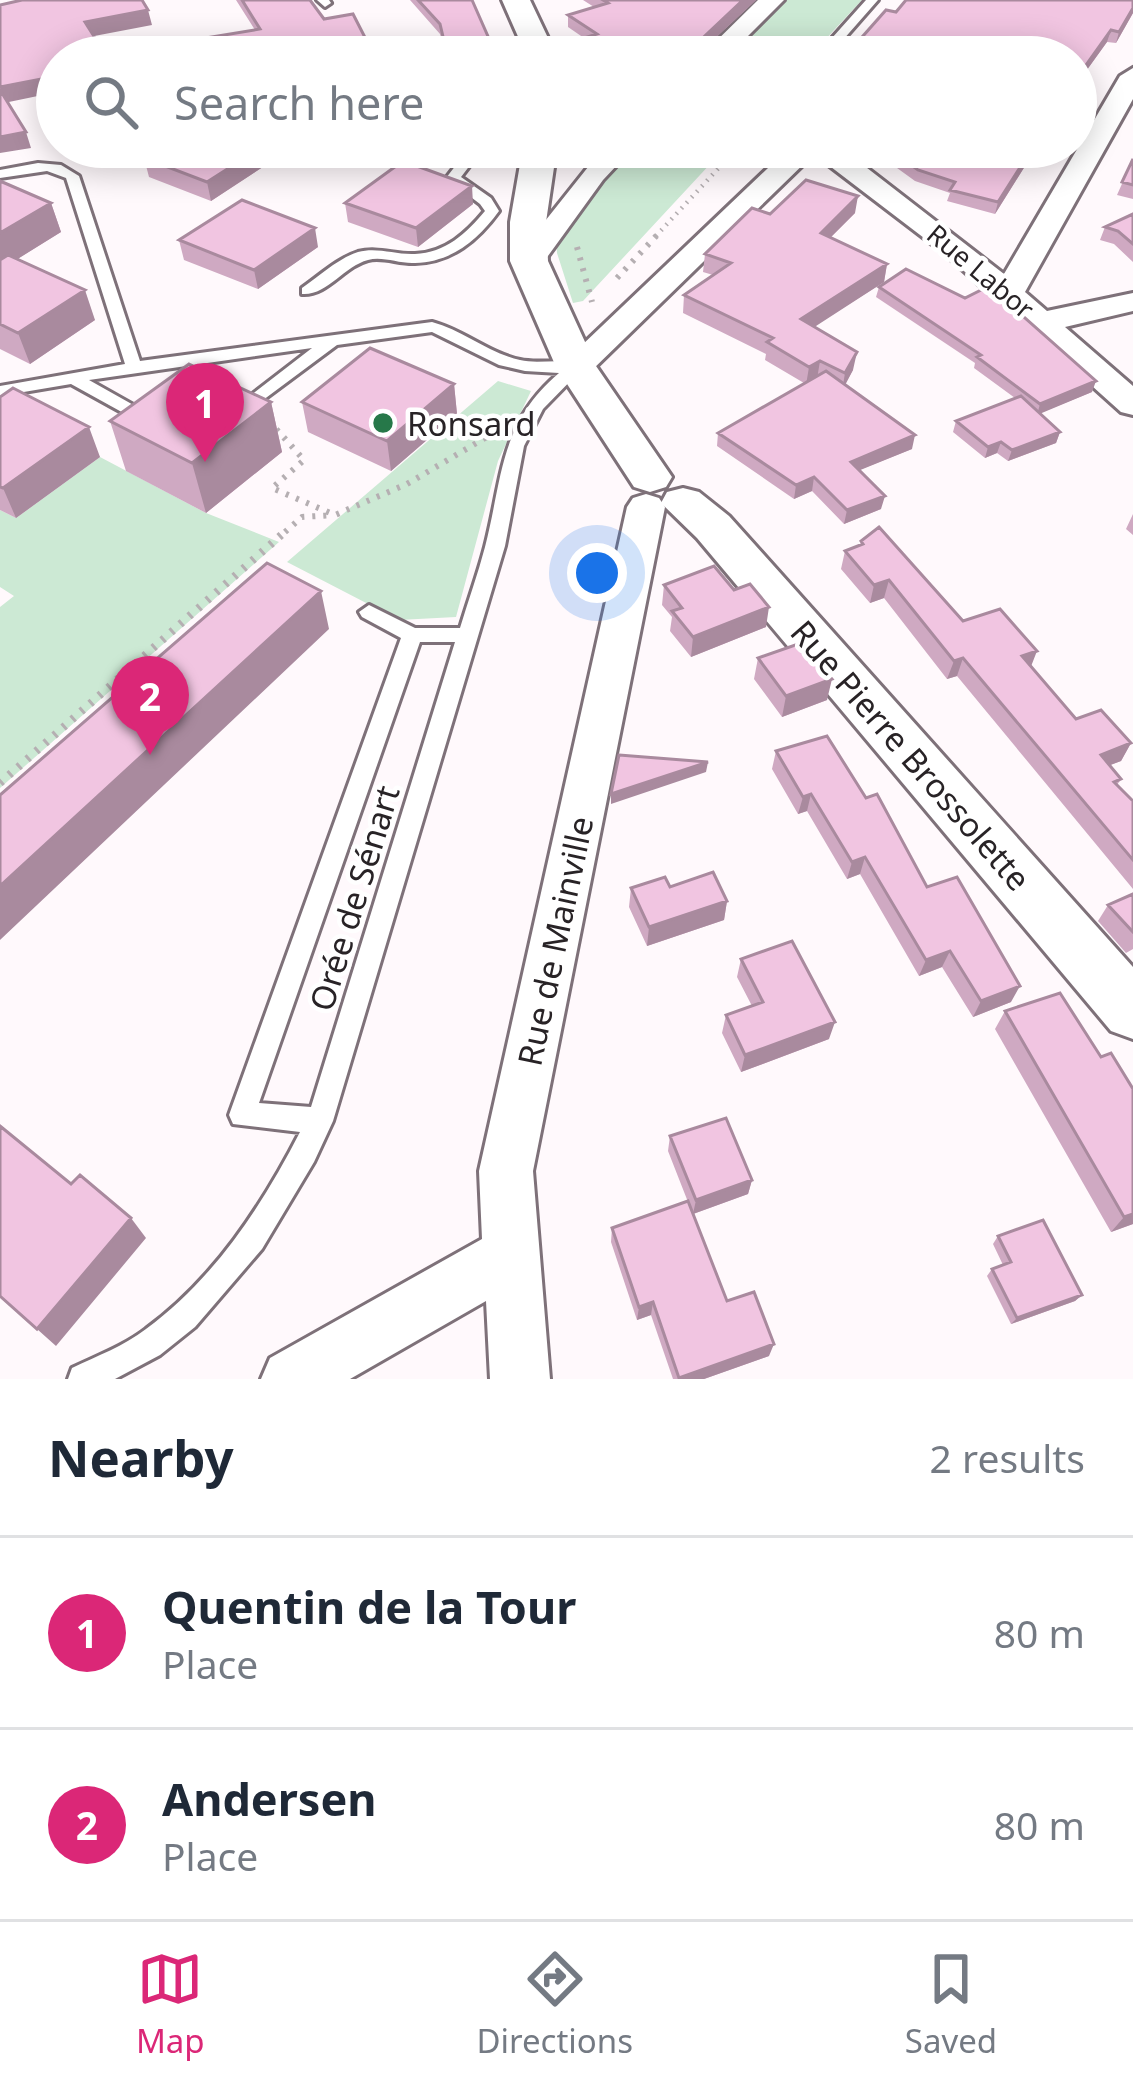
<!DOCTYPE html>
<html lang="en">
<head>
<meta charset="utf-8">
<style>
  body { margin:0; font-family:"Noto Sans",sans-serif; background:#f2f2f3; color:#1f2937 }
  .you { position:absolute; left:597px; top:573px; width:42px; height:42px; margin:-30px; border:9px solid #fff; border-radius:50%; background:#1a73e8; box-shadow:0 0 0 18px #1a73e833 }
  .badge { display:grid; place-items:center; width:78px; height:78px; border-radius:50%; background:#db2777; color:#fff; font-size:39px; font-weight:700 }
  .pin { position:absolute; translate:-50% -99px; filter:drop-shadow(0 3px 6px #0008) }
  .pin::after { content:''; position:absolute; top:63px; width:42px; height:36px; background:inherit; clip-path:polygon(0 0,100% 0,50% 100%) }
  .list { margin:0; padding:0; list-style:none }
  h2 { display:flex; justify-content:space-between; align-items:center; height:156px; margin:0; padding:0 48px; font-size:51px }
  h2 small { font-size:39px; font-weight:400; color:#747a83 }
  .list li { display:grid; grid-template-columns:78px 1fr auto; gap:36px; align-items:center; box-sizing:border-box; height:192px; padding:0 48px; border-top:3px solid #e0e1e3 }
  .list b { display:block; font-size:45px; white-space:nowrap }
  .list p { margin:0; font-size:39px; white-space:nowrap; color:#747a83 }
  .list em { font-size:39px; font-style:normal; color:#747a83 }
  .icon { flex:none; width:66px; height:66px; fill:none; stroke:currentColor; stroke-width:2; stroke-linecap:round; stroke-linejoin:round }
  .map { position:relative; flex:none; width:1133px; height:1379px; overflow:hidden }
  .search { position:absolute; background:#fff; box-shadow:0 6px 30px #0003; left:36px; right:36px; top:36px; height:132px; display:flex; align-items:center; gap:30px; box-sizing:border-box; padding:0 42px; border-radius:66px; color:#747a83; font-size:45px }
  .sheet { height:540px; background:#fff }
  nav { display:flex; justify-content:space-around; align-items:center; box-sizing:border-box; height:168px; border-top:3px solid #e0e1e3; background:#fff; font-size:33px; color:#747a83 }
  nav a { display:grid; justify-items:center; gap:6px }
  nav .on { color:#db2777 }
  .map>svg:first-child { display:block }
</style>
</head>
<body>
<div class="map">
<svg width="1133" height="1379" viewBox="0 0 1133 1379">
  <rect width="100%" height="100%" fill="#fff9fc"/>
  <!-- green -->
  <path fill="#cce9d4" d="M787,0H862L809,57H729Z
    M638,147H726L583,301L573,303L557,253L556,237L562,222Z
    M498,381L531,391L498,461L456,617L399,620L287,562Z
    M100,457L206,513L279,542L0,788V607L14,596L0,587V510L16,518Z"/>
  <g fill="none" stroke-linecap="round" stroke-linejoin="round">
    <defs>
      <path id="service" d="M317,0H329L331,3L325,7Z
        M866,0H878L828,57H815Z
        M412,48L422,57H376Z
        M470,147H484L461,177L491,198L499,211C478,240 452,262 415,263C399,264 383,256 368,260C344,266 327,296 302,294V288C319,276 339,258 358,252C378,247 395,255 415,254C445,253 467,233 485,211L480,204L446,178Z
        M38,163L61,165L79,176L140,361L432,322C463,330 488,353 520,360C540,365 568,356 584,367L543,409L524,446L505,546L333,1121L314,1162L262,1249L195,1327L160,1355L115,1379H68L72,1368C97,1356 124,1346 146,1329C214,1279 262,1206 300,1132L233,1124L229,1115L401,638L362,617L359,612L369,605L415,628H460C468,601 478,574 485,547C503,477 499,424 559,373L525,371L499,365L432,332L337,345L243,415L237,414V406L312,348L89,380L153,416V424L147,426L71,384L0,396V386L125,364L66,178L47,171L0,178V170ZM420,642H455L311,1107L259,1103Z"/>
      <path id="minor" d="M758,0H784L727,57H700Z
        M1133,68V99L1025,292L1047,311L1133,293V311L1065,327L1133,386V415L1121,412L945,254L814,154L588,374H564L559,367L790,147H840L1004,274L1120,76Z
        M604,147H634L603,180L540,267H518L514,261L518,255Z
        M646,494L659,498L665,507L533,1171L550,1379H490L486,1301L350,1379H261L270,1358L482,1239L479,1171L627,507L633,498Z"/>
      <path id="tertiary" d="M502,0H530L557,57H527Z
        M523,147H557L546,222L548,261L596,366L672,477L666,487L650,492L634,487L556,367L510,261V222Z
        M683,488L699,492L729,516L1133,967V1039L1111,1031L697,538L661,503L667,492Z"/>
    </defs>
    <!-- service casing -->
    <use href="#service" stroke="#7e7179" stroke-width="6"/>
    <!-- minor casing -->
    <use href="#minor" stroke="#7e7179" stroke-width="6"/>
    <!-- tertiary casing -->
    <use href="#tertiary" stroke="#7e7179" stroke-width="6"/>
    <!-- path-far2 -->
    <path stroke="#b5afb2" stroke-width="4.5" stroke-dasharray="1.5 6" stroke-linecap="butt" d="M656,236L738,147"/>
    <!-- path-far1 -->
    <path stroke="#b5afb2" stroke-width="6" stroke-dasharray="3 8" stroke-linecap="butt" d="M577,247L592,302
      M617,278L659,233
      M269,421L304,460L272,488L335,515L407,484L490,435
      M285,532L302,517L334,515"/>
    <!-- path -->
    <path stroke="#b5afb2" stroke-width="8" stroke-dasharray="3 9" stroke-linecap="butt" d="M0,783L288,529"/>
    <!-- service -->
    <use href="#service" fill="#fff" fill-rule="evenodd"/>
    <!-- minor -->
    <use href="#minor" fill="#fff" fill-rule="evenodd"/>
    <!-- tertiary -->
    <use href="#tertiary" fill="#fff" fill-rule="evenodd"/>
  </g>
  <!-- wall -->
  <path fill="#cfa9c2" d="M236,0H310L324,19L375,57H204L200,39L255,30Z
    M410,0H472L490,41V51L446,55L440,34Z
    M583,0H756L695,57H581L575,54V41L584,38L568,27V15L594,7Z
    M1133,0V13L1116,43L1107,42L1076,85V57H848V53L896,12Z
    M162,147H269L272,161L211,201L149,177L144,158Z
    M868,147H1037L995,214L947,201L950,193L915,181Z
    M1133,159V199L1117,195Z
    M0,181L51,203L61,232L17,259L95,320L30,364L0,349Z
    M345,203L473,204L418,247L348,222Z
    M855,213L831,237L887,264L884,282L814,326L853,370L845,384L912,449L859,470L881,509L844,524L812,491L794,499L717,446L718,433L804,383L765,360L766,354L683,313L684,295L713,275L703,272L705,254L770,214Z
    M1133,214V262L1114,244L1100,240L1105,227Z
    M179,240L318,247L258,289L184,260Z
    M879,287L1092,392L1040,413L1060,432L1056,443L1008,461L997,453L985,458L953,432L956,421L1015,398L974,368L975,363L876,297Z
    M454,384L457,414L391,471L308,432L302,402Z
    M0,397L100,457L16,518L0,510Z
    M271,402L282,452L206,513L126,471L110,421Z
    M1133,514V535L1126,529Z
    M861,541L963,621L1031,666L1076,719L1131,743L1121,761L1110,765L1121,779L1117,785L1133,801V889L957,676L947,679L884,598L870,603L841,569L845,551L860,545Z
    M664,585L734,590L766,627L691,657L670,631L672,617L662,605Z
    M758,658L827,700L782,717L754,679Z
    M776,751L866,798L927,887L1011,1002L973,1017L942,967L919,976L860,874L847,879L807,811L798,814L772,769Z
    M670,887L727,901L724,920L647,946L629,907L631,888Z
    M1133,894V949L1126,953L1098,921L1108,905Z
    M741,959L829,1039L741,1072L722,1033L726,1015L752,1006L737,977Z
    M1005,1011L1101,1057L1133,1089V1224L1111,1232L995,1029Z
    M670,1136L752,1180L748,1194L693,1214L727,1301L769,1356L704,1379H673L651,1315L637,1320L611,1242L612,1228L688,1202L668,1151Z
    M998,1236L1082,1295L1075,1301L1011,1324L987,1276L992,1269L1003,1265L993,1244Z"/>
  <!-- shaded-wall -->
  <path fill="#a98a9e" d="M743,0H756L695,57H691L692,48Z
    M1133,8V13L1116,43L1119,32Z
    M148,10L152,25L89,37L85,22Z
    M1111,30L1107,42L1076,85V79Z
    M490,41V51L446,55L445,45Z
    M679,45L678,57H665Z
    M57,76V92L4,103L0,87Z
    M26,132L31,148L0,153V137Z
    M262,147H269L272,161L211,201L207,182Z
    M1033,147H1037L995,214L998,202Z
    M472,186L473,204L418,247L416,228Z
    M858,196L855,213L818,250L821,233Z
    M51,203L61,232L0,270V233Z
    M315,228L318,247L258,289L254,270Z
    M887,264L884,282L799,337L801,319Z
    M85,290L95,320L30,364L18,333Z
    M857,352L853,370L842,391L845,373Z
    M820,361L817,379L806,385L809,367Z
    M1096,381L1092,392L1037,415L1040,404Z
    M454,384L457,414L391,471L387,441Z
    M271,402L282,452L206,513L192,463Z
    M89,427L100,457L16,518L3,488Z
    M1060,432L1056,443L1008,461L1012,450Z
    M915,435L912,449L848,475L851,462Z
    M1001,442L997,453L985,458L988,447Z
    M814,477L812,491L794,499L796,485Z
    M885,496L881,509L844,524L847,510Z
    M889,580L884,598L870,603L874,585Z
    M321,591L329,629L0,940V886Z
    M769,607L766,627L691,657L693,637Z
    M1037,651L1030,669L1022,656Z
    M963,658L957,676L947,679L954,661Z
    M832,679L827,700L782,717L786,696Z
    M1131,743L1121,761L1092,772L1101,755Z
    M708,762L706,772L611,804V794Z
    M811,794L807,811L798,814L803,797Z
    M865,857L860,874L847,879L852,862Z
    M727,901L724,920L647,946L649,927Z
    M950,951L942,967L919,976L926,960Z
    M1020,986L1011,1002L973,1017L981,1001Z
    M835,1022L829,1039L741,1072L745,1055Z
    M752,1180L748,1194L693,1214L696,1200Z
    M1133,1214V1224L1111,1232L1124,1217Z
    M131,1218L146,1238L56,1346L37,1329Z
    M1082,1295L1075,1301L1011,1324L1017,1318Z
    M653,1302L651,1315L637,1320L639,1307Z
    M774,1344L769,1356L704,1379H679Z"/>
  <!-- building -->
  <path fill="#f1c5e1" stroke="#a98a9e" stroke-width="3" d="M22,0H142L148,10L85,22L107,57H57V76L0,87V5Z
    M242,0H310L324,19L353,14L375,57H209L200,39L260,29Z
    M418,0H472L490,41L445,45L440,24Z
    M603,0H743L692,48L679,45L665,57H602L575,41L597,34L568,15L608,3Z
    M906,0H1133V8L1119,32L1111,30L1076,79V57H854L856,55L848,53L886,10L896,12Z
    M0,90L26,132L0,137Z
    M162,147H262L207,182L144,158Z
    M886,147H1033L998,202L950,190L955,182L918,170Z
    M1133,159V185L1122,182Z
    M403,161L472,186L416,228L345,203Z
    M806,180L858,196L821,233L887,264L801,319L857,352L845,373L820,361L809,367L767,342L773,338L684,295L731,263L705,254L752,208L770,214Z
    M0,181L51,203L0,233Z
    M242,200L315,228L254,270L179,240Z
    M1133,214V244L1118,231L1105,227Z
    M8,255L85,290L18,333L0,324V260Z
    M906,269L965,298L989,286L1096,381L1040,404L977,357L981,355L879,287Z
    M370,348L454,384L387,441L302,402Z
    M189,364L271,402L192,463L110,421Z
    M826,371L915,435L851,462L885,496L847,510L814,477L796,485L718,433Z
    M13,388L89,427L3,488L0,487V397Z
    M1021,396L1060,432L1012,450L1001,442L988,447L956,421Z
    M879,527L963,621L1000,609L1037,651L1022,656L1076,719L1101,710L1131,743L1101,755L1121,779L1114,782L1133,801V860L963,658L954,661L889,580L874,585L845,551L863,544L861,541Z
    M267,563L321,591L0,886V795Z
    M714,566L734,590L750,584L769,607L693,637L672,611L682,608L664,585Z
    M801,643L832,679L786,696L758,658Z
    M827,736L866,798L877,794L927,887L957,877L1020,986L981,1001L950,951L926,960L865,857L852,862L811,794L803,797L776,751Z
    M619,755L708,762L611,794Z
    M713,872L727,901L649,927L631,888L665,877L670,887Z
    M1133,894V932L1108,905Z
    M792,941L835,1022L745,1055L726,1015L763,1002L741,959Z
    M1060,993L1101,1057L1111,1053L1133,1089V1214L1124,1217L1005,1011Z
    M726,1118L752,1180L696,1200L670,1136Z
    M0,1126L71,1184L80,1175L131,1218L37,1329L0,1296Z
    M688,1201L727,1301L754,1292L774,1344L679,1378L653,1302L639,1307L612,1228Z
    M1043,1220L1082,1295L1017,1318L992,1269L1011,1262L998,1236Z"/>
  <!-- markers -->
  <circle fill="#267849" stroke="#fff" stroke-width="4.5" cx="383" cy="423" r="12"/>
  <g text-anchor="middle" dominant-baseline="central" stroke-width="9" stroke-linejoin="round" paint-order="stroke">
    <!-- far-street labels -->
    <g font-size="27" fill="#282326" stroke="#fff">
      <text transform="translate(981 271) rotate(40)">Rue Labor</text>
    </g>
    <!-- poi labels -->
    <g font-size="33" fill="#282326" stroke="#fff" text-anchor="start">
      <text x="407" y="423">Ronsard</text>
    </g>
    <!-- street labels -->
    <g font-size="33" fill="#282326" stroke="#fff">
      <text transform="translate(911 755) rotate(49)">Rue Pierre Brossolette</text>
      <text transform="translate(354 898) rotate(-73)">Orée de Sénart</text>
      <text transform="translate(555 941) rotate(-78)">Rue de Mainville</text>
    </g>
  </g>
</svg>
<div class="you"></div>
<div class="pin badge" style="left:205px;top:462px">1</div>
<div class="pin badge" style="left:150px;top:755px">2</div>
<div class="search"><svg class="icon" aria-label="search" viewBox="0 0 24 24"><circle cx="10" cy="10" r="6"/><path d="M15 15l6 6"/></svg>Search here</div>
</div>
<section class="sheet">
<h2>Nearby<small>2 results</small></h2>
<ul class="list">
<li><span class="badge">1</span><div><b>Quentin de la Tour</b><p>Place</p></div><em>80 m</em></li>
<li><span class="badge">2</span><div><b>Andersen</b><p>Place</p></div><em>80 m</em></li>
</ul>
</section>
<nav>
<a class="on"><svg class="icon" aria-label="map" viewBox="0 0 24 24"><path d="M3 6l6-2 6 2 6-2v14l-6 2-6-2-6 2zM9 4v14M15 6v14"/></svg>Map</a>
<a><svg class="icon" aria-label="directions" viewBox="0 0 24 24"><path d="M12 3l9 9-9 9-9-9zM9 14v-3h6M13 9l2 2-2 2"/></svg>Directions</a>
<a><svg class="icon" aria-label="saved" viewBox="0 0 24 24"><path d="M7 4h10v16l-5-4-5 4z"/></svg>Saved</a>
</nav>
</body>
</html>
